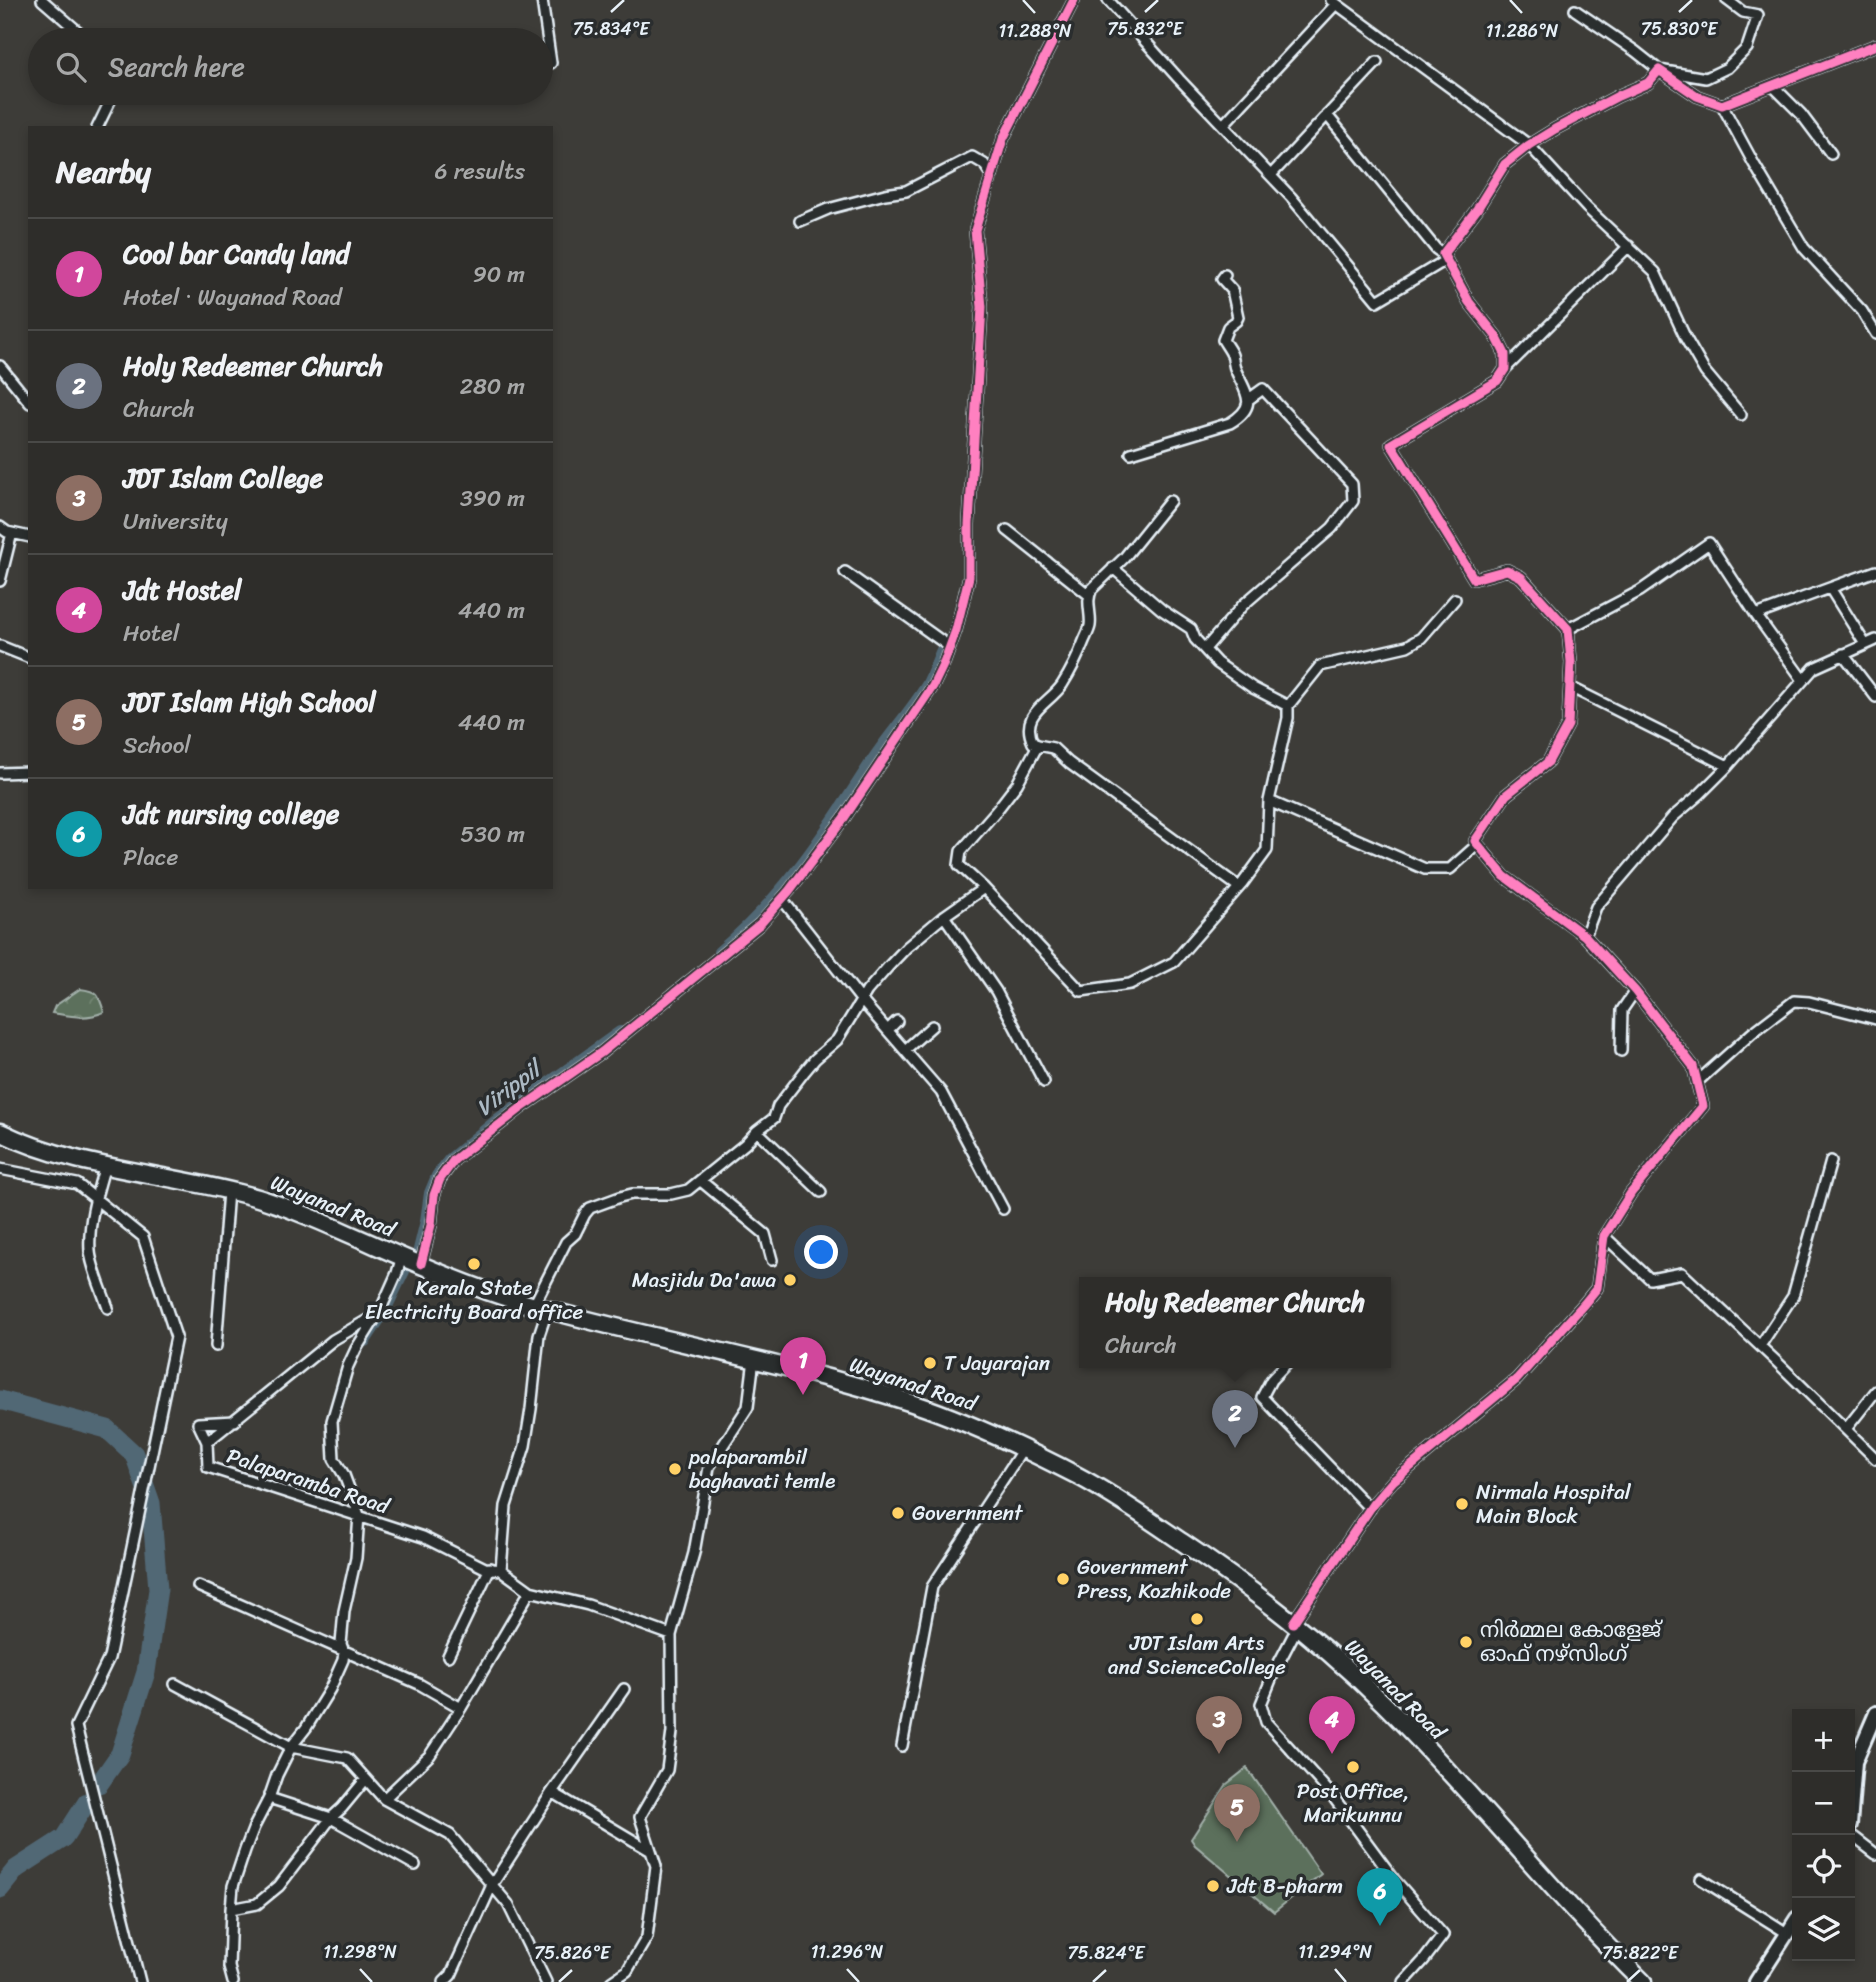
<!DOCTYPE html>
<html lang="en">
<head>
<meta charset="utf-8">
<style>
  body { margin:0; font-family:Sriracha,"Noto Sans Malayalam",sans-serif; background:#363532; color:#f1f3f6 }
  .controls { position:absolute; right:21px; bottom:21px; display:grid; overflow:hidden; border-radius:0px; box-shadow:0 4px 10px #0003 }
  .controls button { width:63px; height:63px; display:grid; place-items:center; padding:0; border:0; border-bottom:2px solid #494947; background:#2e2d2a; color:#f1f3f6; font:35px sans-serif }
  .you { position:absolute; left:822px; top:1253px; width:24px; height:24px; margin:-18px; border:5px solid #fff; border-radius:50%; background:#1a73e8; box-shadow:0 0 0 10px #1a73e833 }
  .badge { display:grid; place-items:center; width:46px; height:46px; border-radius:50%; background:#ffd166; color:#fff; font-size:23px; font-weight:700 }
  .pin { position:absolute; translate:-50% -58px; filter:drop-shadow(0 2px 4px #0008) }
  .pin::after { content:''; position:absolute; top:37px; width:24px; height:21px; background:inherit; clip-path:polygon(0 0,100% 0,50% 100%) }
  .popup { position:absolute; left:1079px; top:1277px; width:312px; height:91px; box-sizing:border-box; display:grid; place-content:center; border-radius:0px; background:#2e2d2a; filter:drop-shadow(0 2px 5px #0005); font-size:23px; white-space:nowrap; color:#a7a8a8 }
  .popup b { font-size:26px; color:#f1f3f6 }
  .popup::after { content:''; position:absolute; left:50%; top:100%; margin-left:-14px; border:14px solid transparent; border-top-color:#2e2d2a }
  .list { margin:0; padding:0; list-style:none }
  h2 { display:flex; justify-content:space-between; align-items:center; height:91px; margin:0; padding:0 28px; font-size:30px }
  h2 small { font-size:23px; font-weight:400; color:#a7a8a8 }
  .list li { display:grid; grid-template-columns:46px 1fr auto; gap:21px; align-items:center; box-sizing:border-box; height:112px; padding:0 28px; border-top:2px solid #494947 }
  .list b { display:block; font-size:26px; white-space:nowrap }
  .list p { margin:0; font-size:23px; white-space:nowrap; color:#a7a8a8 }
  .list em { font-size:23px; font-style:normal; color:#a7a8a8 }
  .icon { flex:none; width:38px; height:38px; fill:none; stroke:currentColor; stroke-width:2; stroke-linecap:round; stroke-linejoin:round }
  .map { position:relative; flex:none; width:1876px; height:1982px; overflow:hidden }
  .search { position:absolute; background:#2e2d2a; box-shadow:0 4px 10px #0003; left:28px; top:28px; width:525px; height:77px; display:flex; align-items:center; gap:18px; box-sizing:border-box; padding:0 24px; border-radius:38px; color:#a7a8a8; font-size:26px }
  .panel { position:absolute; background:#2e2d2a; box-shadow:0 4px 10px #0003; left:28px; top:126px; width:525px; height:763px; border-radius:0px }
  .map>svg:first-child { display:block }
</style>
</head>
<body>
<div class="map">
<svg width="1876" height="1982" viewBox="0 0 1876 1982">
  <defs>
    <pattern id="park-crowns" width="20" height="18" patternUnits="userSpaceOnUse" patternTransform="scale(1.75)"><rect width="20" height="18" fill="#5b705b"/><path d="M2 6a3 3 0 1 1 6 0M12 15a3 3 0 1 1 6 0" fill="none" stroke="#738573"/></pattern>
  </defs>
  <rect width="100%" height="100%" fill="#3d3c38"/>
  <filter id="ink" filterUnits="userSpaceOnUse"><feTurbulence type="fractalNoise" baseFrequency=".0143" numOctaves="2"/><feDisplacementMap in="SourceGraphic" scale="14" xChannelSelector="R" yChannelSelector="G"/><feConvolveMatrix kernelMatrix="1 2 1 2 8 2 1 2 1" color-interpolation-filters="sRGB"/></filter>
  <g filter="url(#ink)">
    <!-- green -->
    <path fill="#5b705b" stroke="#a2b0aa" stroke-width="2" d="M1247,1768L1321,1874L1274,1912L1195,1845L1191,1839L1227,1784Z"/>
    <!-- park -->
    <path fill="url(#park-crowns)" stroke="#a2b0aa" stroke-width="2" d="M80,989C98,991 99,995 104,1012C86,1020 71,1016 52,1013L55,1006Z"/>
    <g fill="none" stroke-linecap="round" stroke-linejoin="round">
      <!-- canal -->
      <path stroke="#516775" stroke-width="12" d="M719,952C783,898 823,837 868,767C886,738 910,713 927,685C933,674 937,661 942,650
        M417,1258L426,1221L430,1193L437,1176L450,1159L497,1120L620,1032
        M365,1341L384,1312L404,1271"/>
      <!-- river -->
      <path stroke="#516775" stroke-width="19" d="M0,1400L107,1429L134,1454L151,1503L158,1589L146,1672L120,1754L99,1784
        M0,1889L16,1869L64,1838L87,1802"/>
      <defs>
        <path id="street" d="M42,0L88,40
          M542,0L551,63
          M1108,0L1179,79L1291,197L1377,301L1446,260
          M1331,0L1529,145L1587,208L1655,272L1686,339L1705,372L1741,415
          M1575,10L1635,51L1659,70L1706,78L1727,68L1747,48L1758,15L1743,12L1727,0
          M1773,86L1801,114L1831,154
          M1722,105L1754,164L1804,248L1862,311L1876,334
          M1327,115L1436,249L1443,254
          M1223,125L1336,4
          M97,128L114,93
          M1271,175L1377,62
          M800,221L828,209L885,194L906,191L972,157L984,164L992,176
          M0,366L30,403
          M1505,369L1629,246
          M1131,453L1230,423C1258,406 1247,395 1236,371C1233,365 1234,361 1232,355C1230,350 1226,345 1223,340L1228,327L1236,321L1238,317L1232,290L1222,279L1225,275
          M0,527L7,532L30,537
          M1007,530L1089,595
          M1113,568L1162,610L1191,629L1195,639L1217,663L1253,688L1288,706
          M845,572L950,647
          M0,581L12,533
          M1830,588L1865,644
          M1756,615L1803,680
          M1568,629L1640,591L1709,543L1756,615L1876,571
          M0,646L30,658
          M1205,649L1243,605L1332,528L1353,501L1352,484L1263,389L1249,399
          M1843,654L1876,697
          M1570,687L1728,766
          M1038,745L1033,743C1019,713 1049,704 1062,685C1069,674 1079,654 1084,641C1086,636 1089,631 1090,626C1092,613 1085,602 1092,589L1124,558L1170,501
          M0,773L30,772
          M1269,801L1425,869H1450L1478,844
          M984,888L1081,991L1130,984L1174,962L1242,884L1267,850L1269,801L1288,718V706L1320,666L1407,646L1421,638L1455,599
          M782,899L862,1001L941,1092L1003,1209
          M944,916L996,991L1044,1082
          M1585,936L1596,907L1673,817L1700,794L1728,766L1814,668L1876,640
          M888,1030L897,1021
          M905,1050L932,1026
          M1621,1051L1622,1010L1635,991
          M1697,1082L1752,1033L1794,1001L1809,1002L1876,1019
          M757,1131L821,1192
          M105,1165C97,1193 88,1221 90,1251C91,1266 103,1293 108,1308
          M0,1169L77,1184L143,1237L176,1337L109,1658L76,1726L140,1982
          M701,1181L765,1234L772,1260
          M1604,1236L1650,1279L1682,1273L1776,1361L1876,1459
          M421,1264L431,1225L434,1195L440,1179L454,1160L521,1108L602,1052L760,924L789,891L844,818L933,686L944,663L956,630L969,577V524L982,307L975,230L1003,139L1074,0
          M534,1305L566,1242L575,1234L585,1214L590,1208L620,1197L632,1194H671L688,1190L745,1144L757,1131L774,1118L778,1106L805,1071L815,1059L837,1040L867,991L888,967L907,947L944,916L984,888L959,865L961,851L997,810L1017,784L1038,745L1053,748L1069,763L1239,887
          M376,1315L333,1340L207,1442L208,1467L423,1537L485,1568L501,1570
          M216,1346L228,1191
          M1760,1346L1793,1296L1831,1161
          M1288,1362L1271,1380L1262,1397L1370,1509
          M1846,1429L1876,1391
          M207,1442L198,1423L235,1421
          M501,1570L506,1506L525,1446L531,1409L539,1335L548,1308
          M501,1570L530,1591L588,1605L671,1635
          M198,1586L419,1684L461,1708
          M1293,1623L1373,1504L1393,1481L1517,1379L1584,1304L1597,1288L1604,1236L1631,1193L1703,1106L1693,1066L1635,991L1585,936L1504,876L1475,841L1506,795L1548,762L1568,725L1571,662L1568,629L1521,577L1507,570L1474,579L1391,444L1497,381L1505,369V354L1496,336L1469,302L1443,254L1477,209L1505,164L1529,145L1555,129L1618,96L1648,83L1659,70L1697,96L1722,105L1876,45
          M1298,1626L1274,1672L1261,1704L1266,1722L1331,1794L1394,1879L1443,1935L1424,1960L1404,1982
          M448,1656L490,1568
          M175,1684L291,1747L347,1758L384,1799L450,1835L508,1904L546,1982
          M902,1746L932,1587L1023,1449
          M552,1792L651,1851
          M269,1798L331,1818L415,1865
          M384,1799L430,1755L461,1708L530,1591
          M1850,1834L1876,1854
          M1701,1879L1787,1933
          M231,1909L257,1904L279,1886L331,1818L342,1808L366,1779
          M233,1982L229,1967L231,1909L233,1886L245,1850L254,1827L269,1798L277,1775L291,1747L306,1728L330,1689L343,1660L344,1652L341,1644L344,1611L356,1558L359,1515L344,1475L334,1459L332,1421L348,1366L356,1349L381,1309L397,1273L402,1256
          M444,1982L451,1975L492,1885L552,1792L624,1689
          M611,1982L627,1971L647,1937L656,1866L640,1817L667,1770L672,1732L671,1635L694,1553L709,1467L748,1407L754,1359"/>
        <path id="secondary" d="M1850,1825L1855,1762L1876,1713
          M1756,1982L1797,1918"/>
        <path id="highway" d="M0,1132C80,1171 173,1173 258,1198C288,1207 318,1220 347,1233C405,1258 463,1285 524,1303C652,1340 785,1361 912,1403C969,1422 1024,1448 1078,1476C1114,1495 1148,1519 1182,1542C1254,1590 1322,1642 1383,1703C1473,1792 1552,1893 1643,1982"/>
      </defs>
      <!-- street casing -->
      <use href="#street" stroke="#e8f1f8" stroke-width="14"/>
      <!-- secondary casing -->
      <use href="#secondary" stroke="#e8f1f8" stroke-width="18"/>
      <!-- highway casing -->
      <use href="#highway" stroke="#e8f1f8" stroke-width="21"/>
      <!-- street -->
      <use href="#street" stroke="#2a2d2e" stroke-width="9"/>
      <!-- secondary -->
      <use href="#secondary" stroke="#2a2d2e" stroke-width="12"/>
      <!-- highway -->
      <use href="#highway" stroke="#2a2d2e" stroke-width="16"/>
      <defs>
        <path id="cycleway" d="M421,1264L431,1225L434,1195L440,1179L454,1160L521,1108L602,1052L760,924L789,891L844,818L933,686L944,663L956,630L969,577V524L982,307L975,230L1003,139L1074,0
          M1293,1623L1373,1504L1393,1481L1517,1379L1584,1304L1597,1288L1604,1236L1631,1193L1703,1106L1693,1066L1635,991L1585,936L1504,876L1475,841L1506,795L1548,762L1568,725L1571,662L1568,629L1521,577L1507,570L1474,579L1391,444L1497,381L1505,369V354L1496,336L1469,302L1443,254L1477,209L1505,164L1529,145L1555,129L1618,96L1648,83L1659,70L1697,96L1722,105L1876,45"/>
      </defs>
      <!-- cycleway casing -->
      <use href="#cycleway" stroke="#2a2d2e" stroke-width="13"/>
      <!-- cycleway -->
      <use href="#cycleway" stroke="#ff80c0" stroke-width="9"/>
    </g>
  </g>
  <!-- ticks -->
  <path fill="none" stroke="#e8f1f8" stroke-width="2.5" d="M1023,0L1035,13M1510,0L1522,13M611,12L624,0M1145,12L1158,0M1679,12L1692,0M360,1969L372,1982M847,1969L859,1982M1335,1969L1346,1982M559,1982L572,1970M1093,1982L1106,1970M1627,1982L1640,1970"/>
  <!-- markers -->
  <g fill="#ffd166" stroke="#2a2d2e" stroke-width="2.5">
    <circle cx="474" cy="1264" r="7"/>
    <circle cx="790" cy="1280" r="7"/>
    <circle cx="930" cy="1363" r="7"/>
    <circle cx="675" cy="1469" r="7"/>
    <circle cx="1462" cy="1504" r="7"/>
    <circle cx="898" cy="1513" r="7"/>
    <circle cx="1063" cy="1579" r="7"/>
    <circle cx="1197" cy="1619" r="7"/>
    <circle cx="1466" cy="1642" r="7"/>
    <circle cx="1353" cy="1767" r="7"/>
    <circle cx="1213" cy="1886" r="7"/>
  </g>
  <g text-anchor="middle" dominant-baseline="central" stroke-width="7" stroke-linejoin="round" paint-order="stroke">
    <!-- street labels -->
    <g font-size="21" fill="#e8f1f8" stroke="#2a2d2e">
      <text transform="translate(333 1206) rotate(22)">Wayanad Road</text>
      <text transform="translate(913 1384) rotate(18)">Wayanad Road</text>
      <text transform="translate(308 1481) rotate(18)">Palaparamba Road</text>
      <text transform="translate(1395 1689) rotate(45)">Wayanad Road</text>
    </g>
    <!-- poi labels -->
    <g font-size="21" fill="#e8f1f8" stroke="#2a2d2e" text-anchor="start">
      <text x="776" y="1280" text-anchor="end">Masjidu Da'awa</text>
      <text x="474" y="1288" text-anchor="middle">Kerala State<tspan x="474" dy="24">Electricity Board office</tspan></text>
      <text x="944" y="1363">T Jayarajan</text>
      <text x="689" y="1457">palaparambil<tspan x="689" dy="24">baghavati temle</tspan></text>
      <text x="1476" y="1492">Nirmala Hospital<tspan x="1476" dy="24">Main Block</tspan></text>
      <text x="912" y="1513">Government</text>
      <text x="1077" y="1567">Government<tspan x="1077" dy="24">Press, Kozhikode</tspan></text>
      <text x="1480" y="1630">നിർമ്മല കോളേജ്<tspan x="1480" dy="24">ഓഫ് നഴ്സിംഗ്</tspan></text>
      <text x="1197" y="1643" text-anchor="middle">JDT Islam Arts<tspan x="1197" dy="24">and ScienceCollege</tspan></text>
      <text x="1353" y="1791" text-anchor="middle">Post Office,<tspan x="1353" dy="24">Marikunnu</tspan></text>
      <text x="1227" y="1886">Jdt B-pharm</text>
    </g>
    <!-- water labels -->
    <g font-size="23" font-style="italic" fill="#acbac4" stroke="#2a2d2e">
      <text transform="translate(508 1089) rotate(-37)">Virippil</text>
    </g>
  </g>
  <g font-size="18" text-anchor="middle" fill="#e8f1f8" stroke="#2a2d2e" stroke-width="7" stroke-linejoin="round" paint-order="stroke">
    <text x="611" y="35">75.834°E</text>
    <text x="1145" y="35">75.832°E</text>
    <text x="1679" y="35">75.830°E</text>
    <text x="1035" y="37">11.288°N</text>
    <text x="1522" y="37">11.286°N</text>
    <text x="360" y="1958">11.298°N</text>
    <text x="847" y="1958">11.296°N</text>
    <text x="1335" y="1958">11.294°N</text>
    <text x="572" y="1959">75.826°E</text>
    <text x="1106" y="1959">75.824°E</text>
    <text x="1640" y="1959">75.822°E</text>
  </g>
</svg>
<div class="controls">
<button>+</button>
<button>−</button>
<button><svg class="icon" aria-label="locate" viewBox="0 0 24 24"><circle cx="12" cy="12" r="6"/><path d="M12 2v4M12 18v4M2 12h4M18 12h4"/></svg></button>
<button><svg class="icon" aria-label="layers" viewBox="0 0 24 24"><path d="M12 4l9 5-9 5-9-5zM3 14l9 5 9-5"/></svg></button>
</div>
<div class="you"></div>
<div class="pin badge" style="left:803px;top:1395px;background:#d1479c">1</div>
<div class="pin badge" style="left:1235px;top:1448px;background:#6b7280">2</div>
<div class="popup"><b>Holy Redeemer Church</b>Church</div>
<div class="pin badge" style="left:1219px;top:1754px;background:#8d6e63">3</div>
<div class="pin badge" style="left:1332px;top:1754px;background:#d1479c">4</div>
<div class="pin badge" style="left:1237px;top:1842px;background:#8d6e63">5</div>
<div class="pin badge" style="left:1380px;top:1926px;background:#0f9aa8">6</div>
<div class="search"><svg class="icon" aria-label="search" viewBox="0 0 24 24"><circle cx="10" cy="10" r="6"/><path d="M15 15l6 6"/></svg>Search here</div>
<section class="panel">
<h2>Nearby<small>6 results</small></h2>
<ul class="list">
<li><span class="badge" style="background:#d1479c">1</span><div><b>Cool bar Candy land</b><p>Hotel · Wayanad Road</p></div><em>90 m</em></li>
<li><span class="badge" style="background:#6b7280">2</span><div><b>Holy Redeemer Church</b><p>Church</p></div><em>280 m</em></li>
<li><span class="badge" style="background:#8d6e63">3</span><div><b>JDT Islam College</b><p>University</p></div><em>390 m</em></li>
<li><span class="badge" style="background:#d1479c">4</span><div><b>Jdt Hostel</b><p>Hotel</p></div><em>440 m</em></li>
<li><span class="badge" style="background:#8d6e63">5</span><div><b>JDT Islam High School</b><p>School</p></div><em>440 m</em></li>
<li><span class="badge" style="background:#0f9aa8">6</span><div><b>Jdt nursing college</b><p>Place</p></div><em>530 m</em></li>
</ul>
</section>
</div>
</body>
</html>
